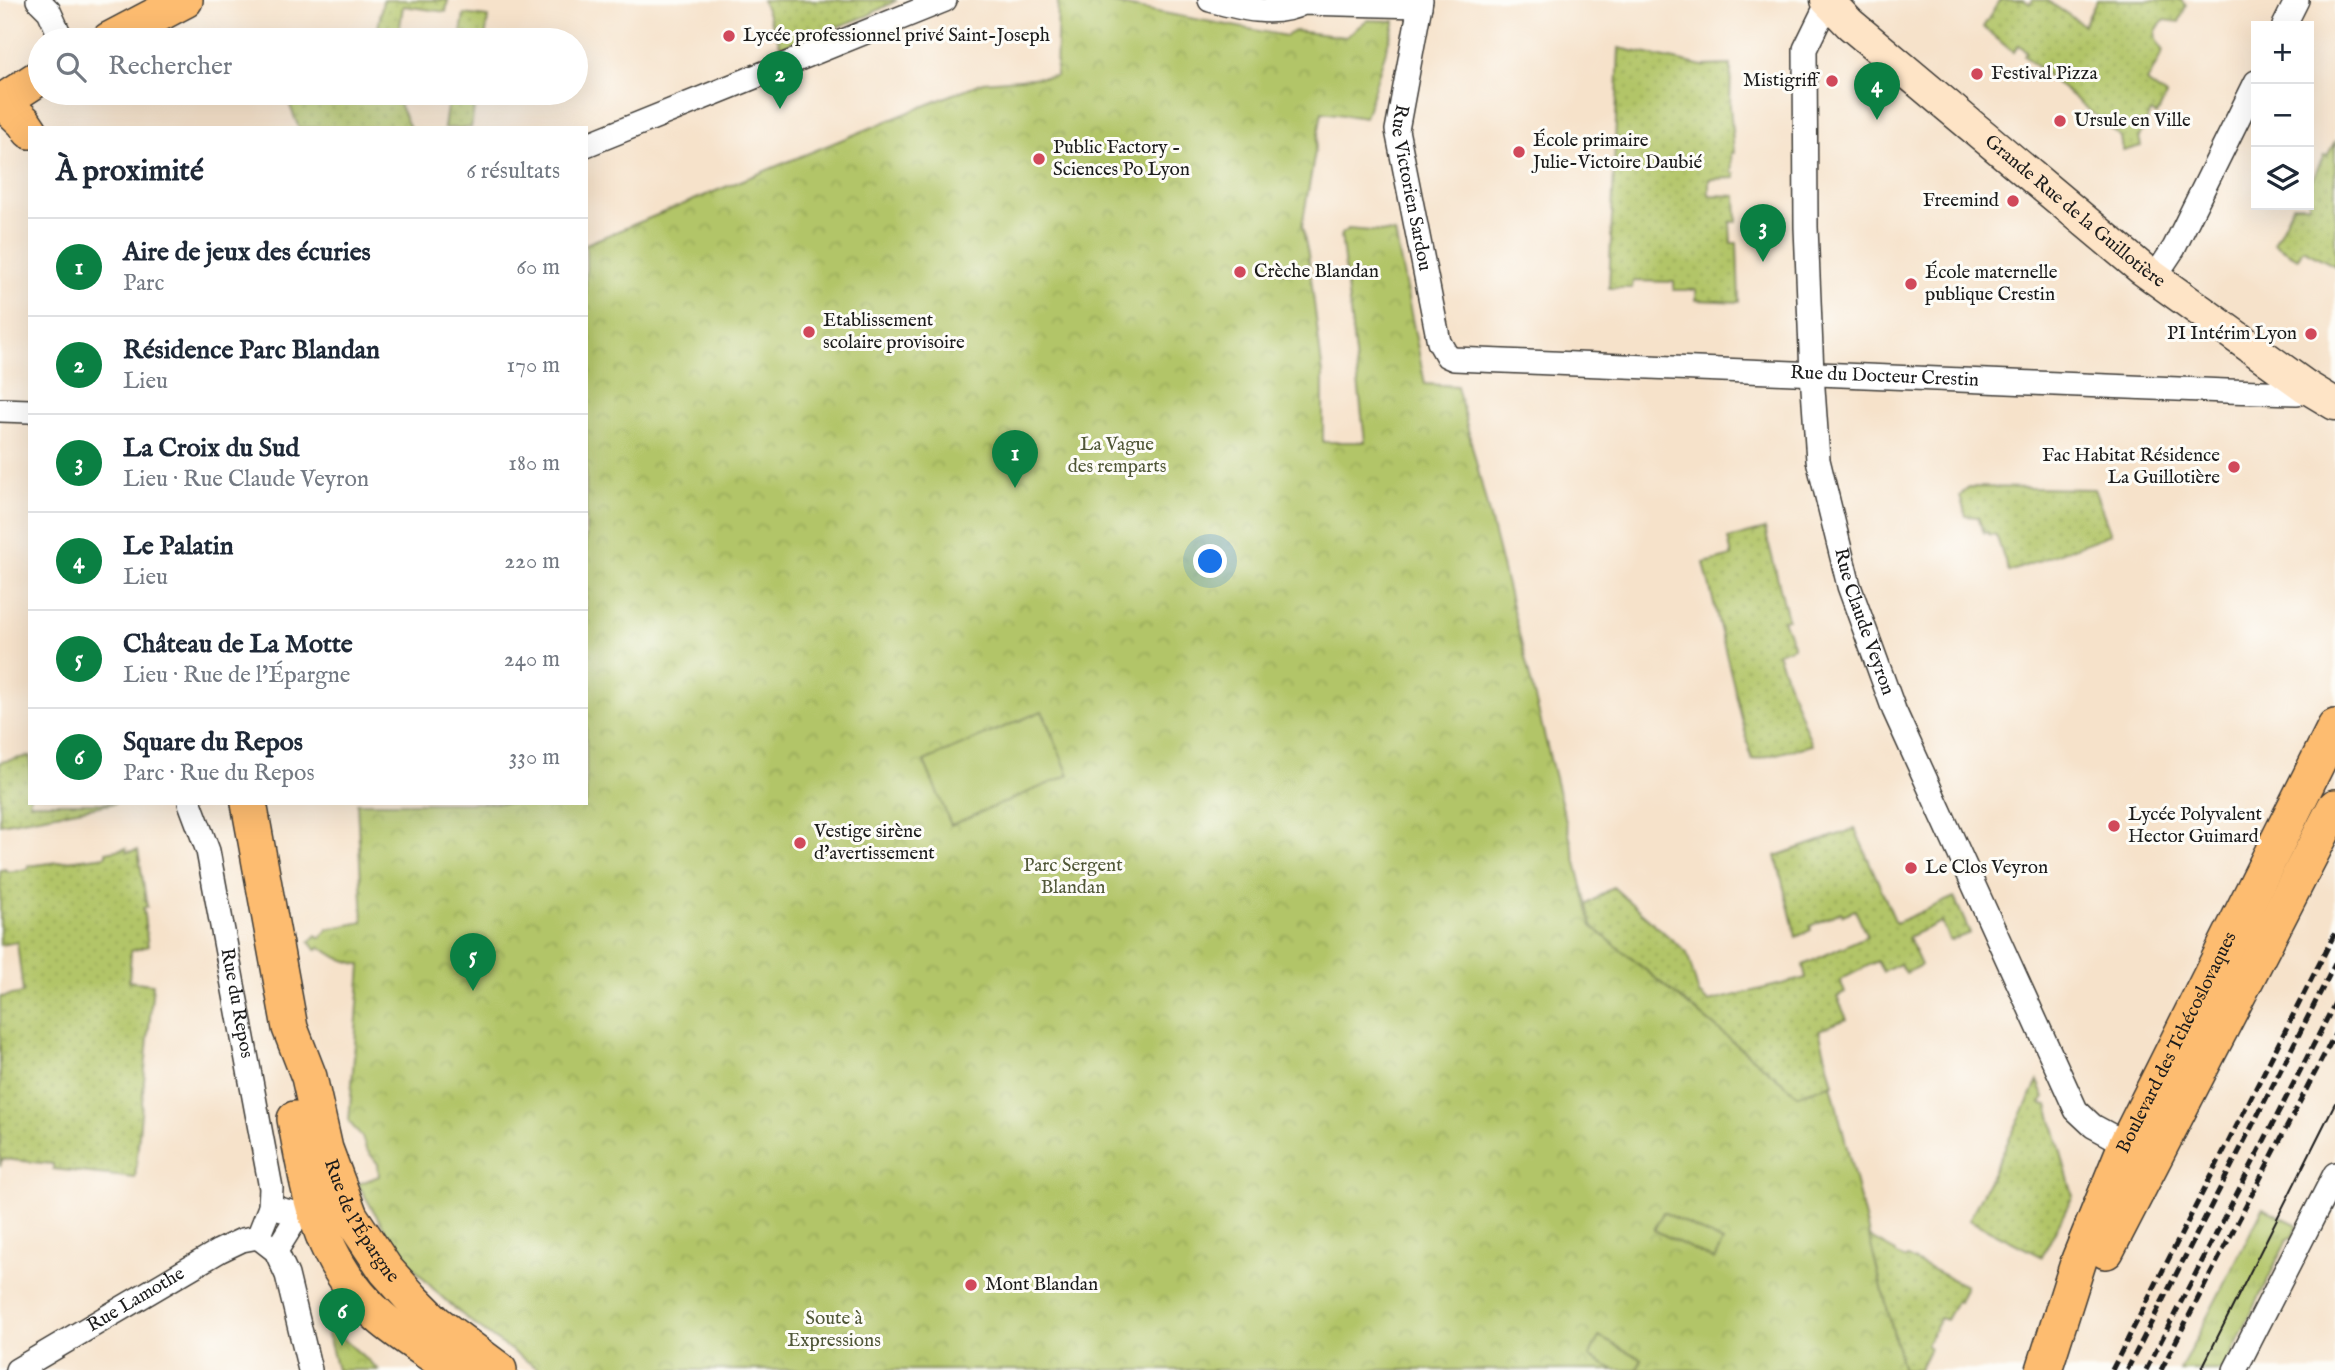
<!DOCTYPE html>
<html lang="fr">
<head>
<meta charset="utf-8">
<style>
  body { margin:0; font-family:"IM FELL English",serif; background:#f6f6f7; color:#1f2937 }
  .controls { position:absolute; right:21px; top:21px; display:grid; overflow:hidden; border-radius:0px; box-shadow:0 7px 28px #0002 }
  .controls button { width:63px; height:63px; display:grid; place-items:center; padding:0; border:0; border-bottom:2px solid #e0e1e3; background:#fff; color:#1f2937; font:35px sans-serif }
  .you { position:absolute; left:1211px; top:562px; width:24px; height:24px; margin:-18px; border:5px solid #fff; border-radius:50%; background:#1a73e8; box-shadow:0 0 0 10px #1a73e833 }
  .badge { display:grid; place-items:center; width:46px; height:46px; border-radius:50%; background:#0b8043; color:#fff; font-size:23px; font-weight:700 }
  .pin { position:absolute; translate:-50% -58px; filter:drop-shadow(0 2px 4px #0008) }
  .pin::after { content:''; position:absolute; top:37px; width:24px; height:21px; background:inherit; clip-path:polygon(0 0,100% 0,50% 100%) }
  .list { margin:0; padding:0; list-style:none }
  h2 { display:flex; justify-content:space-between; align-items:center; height:91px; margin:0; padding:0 28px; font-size:30px }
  h2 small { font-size:23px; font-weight:400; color:#747a83 }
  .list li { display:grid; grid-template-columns:46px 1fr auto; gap:21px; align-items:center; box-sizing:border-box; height:98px; padding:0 28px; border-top:2px solid #e0e1e3 }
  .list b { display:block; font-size:26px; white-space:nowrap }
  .list p { margin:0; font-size:23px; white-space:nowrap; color:#747a83 }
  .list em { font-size:23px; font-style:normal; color:#747a83 }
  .icon { flex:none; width:38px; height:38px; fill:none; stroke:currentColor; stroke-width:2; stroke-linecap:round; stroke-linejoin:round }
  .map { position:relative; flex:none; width:2335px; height:1370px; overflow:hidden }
  .search { position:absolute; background:#fff; box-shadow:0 7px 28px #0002; left:28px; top:28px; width:560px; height:77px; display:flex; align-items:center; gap:18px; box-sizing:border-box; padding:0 24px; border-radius:38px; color:#747a83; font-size:26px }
  .panel { position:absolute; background:#fff; box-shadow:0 7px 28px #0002; left:28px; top:126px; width:560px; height:679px; border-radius:0px }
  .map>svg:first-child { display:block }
</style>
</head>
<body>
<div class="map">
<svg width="2335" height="1370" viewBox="0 0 2335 1370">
  <defs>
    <pattern id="grass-tufts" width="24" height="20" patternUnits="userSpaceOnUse" patternTransform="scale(1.75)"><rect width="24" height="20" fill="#b2c568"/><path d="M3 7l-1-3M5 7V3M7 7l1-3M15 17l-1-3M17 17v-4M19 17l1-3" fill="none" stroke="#98a95a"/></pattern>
    <pattern id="park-crowns" width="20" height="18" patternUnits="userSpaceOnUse" patternTransform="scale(1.75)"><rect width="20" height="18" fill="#b2c568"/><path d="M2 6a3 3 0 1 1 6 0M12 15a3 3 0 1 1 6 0" fill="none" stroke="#98a95a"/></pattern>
    <pattern id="garden-dots" width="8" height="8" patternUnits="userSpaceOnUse" patternTransform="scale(1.75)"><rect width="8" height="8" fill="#b2c568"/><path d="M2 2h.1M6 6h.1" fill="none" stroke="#98a95a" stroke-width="1.8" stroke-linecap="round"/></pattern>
  </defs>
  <rect width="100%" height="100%" fill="#fdfcf7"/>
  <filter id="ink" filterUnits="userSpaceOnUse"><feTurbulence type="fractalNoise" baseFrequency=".0143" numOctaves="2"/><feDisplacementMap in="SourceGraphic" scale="14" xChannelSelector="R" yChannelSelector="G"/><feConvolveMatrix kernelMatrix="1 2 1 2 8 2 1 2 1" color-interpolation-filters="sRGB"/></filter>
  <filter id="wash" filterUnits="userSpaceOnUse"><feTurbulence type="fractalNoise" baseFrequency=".00686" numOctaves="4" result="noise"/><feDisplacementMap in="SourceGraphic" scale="28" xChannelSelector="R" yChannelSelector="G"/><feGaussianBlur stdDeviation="1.57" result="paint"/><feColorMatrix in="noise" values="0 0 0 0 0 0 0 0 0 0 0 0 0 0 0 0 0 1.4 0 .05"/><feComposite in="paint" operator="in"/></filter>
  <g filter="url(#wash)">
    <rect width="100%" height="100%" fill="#f6e2ca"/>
    <!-- grass -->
    <path fill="url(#grass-tufts)" stroke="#677042" stroke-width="2" d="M2263,1208L2298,1225L2292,1238L2287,1240L2224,1370H2180Z"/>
    <!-- park -->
    <path fill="url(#park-crowns)" stroke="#677042" stroke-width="2" d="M1058,0H1094L1286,36L1295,31L1346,37L1367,20L1395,21L1365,118L1322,112L1302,226L1308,254L1323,375V442H1365L1341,234L1348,229L1395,233L1425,384L1457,386L1592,926L1798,1095L1831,1084L1903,1370H540C496,1340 450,1311 415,1269C392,1243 375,1214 358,1184L379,1176L378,1164L366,1149L362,1137L349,1122L361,965L338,958L320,947L316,950L309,942L316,935L320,938L328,929L363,922L357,803H586V244L983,82L1056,76Z
      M325,1323L379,1370H337Z"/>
    <!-- garden -->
    <path fill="url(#garden-dots)" stroke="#677042" stroke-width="2" d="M383,0H448L446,12L403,6L398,40H376Z
      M762,0H897L867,16L781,47Z
      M2000,0H2024L2030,4L2033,0H2046L2084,25L2097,0H2181L2186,6L2179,22L2165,20C2152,31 2153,38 2163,51L2147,82L2166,96L2157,115L2151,112L2139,137L2141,146L2123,151L2121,137L2024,56L2026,51L2019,45L2013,52L1983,27Z
      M464,14L488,17L485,40H460Z
      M1619,48L1703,66L1731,65L1730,106L1734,153H1731L1732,173H1735V178L1709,179V195L1736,196L1737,222H1730L1731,243H1737L1739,302L1696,300V290H1674V282L1633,281L1632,288H1609Z
      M285,93H394L410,128H299Z
      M449,93L476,96L471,128H444Z
      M2335,141V266L2303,249L2298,258L2274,244L2293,205H2309V179L2312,180L2324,155L2327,156Z
      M1968,487L2094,489L2111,534L2009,572L1996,535L1988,534V532L1984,533L1978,517L1966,516L1960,496Z
      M1765,529L1788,619L1783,620L1794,647L1777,653L1812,745L1752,760L1704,563L1732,556L1728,539Z
      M30,756V803H116L0,824V762Z
      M1855,829L1896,923L1954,897L1970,933L1950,941L1941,922L1908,937L1921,965L1906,973L1900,964L1883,972L1877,961L1840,980L1845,993L1837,997L1847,1019L1819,1030L1833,1084L1798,1095L1592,926L1587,905L1613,887L1687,953L1699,994L1708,1002L1806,978L1803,965L1867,936L1855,910L1843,915L1841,912L1810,926L1811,930L1796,937L1776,856Z
      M126,848L127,852L138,850L147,907L143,908L148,946L131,951L129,981L153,984L135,1178L53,1169V1164L2,1159L0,1167V997L23,993L17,942L0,945V870L5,869L8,872L28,869V866L106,856V852Z
      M2038,1081L2045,1097L2041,1104L2048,1105L2073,1196L2042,1257L1969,1220Z
      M1869,1237L1896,1252V1254L1905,1259L1907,1257L1966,1286L1959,1302L1956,1301L1946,1320L1940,1318L1926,1345L1930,1348L1919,1370H1903Z"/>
    <!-- pitch -->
    <path fill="#b2c568" stroke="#677042" stroke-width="2" d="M1042,711L1069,775L951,825L924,761Z
      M1663,1212L1723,1242L1714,1260L1654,1230Z
      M1599,1337L1642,1359L1637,1370H1615L1589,1357Z"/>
  </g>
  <g filter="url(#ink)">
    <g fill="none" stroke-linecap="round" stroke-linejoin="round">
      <defs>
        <g id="minor">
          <path d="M38,0L49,11L62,40"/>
          <path d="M1210,0C1239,8 1275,18 1303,3L1420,6"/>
          <path id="s1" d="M1421,0L1397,130L1439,342L1447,356L1454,359L2226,391L2297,393L2305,386"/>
          <path id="s2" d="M1829,0L1805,49L1806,227L1812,374L1818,460L1849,586L1894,710L2076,1110L2093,1126L2136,1149"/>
          <path d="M2284,26L2297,0"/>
          <path d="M586,145L945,0"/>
          <path d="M2154,278L2174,248L2256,82"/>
          <path d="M0,410L30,411"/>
          <path id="s3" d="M190,803L208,851L271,1188L270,1207L258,1237"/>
          <path d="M270,1207L299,1214L312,1208"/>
          <path d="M258,1237L276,1251L287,1275L310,1370"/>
          <path d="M276,1251L299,1214"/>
          <path id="s4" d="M17,1370L219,1251L242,1240L258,1237"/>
          <path d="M2235,1370L2335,1174"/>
        </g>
        <g id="secondary">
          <path id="s5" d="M1827,0L1850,24L2141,268L2305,386L2335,404"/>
        </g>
        <g id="primary">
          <path d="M109,40L185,0"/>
          <path d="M2,101L24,122L30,131"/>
          <path d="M0,103L40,77"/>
          <path id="s6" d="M249,803L290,1028L309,1077L325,1149L350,1216L386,1270L412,1299L436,1323L499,1370"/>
          <path d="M295,1119C310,1195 318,1262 380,1317C403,1337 430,1352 454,1370"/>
          <path d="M2106,1251L2335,807"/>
          <path id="s7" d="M2044,1370L2079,1260L2125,1147L2335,727"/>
        </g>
      </defs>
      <!-- minor casing -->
      <use href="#minor" stroke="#3d3a36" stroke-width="26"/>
      <!-- secondary casing -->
      <use href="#secondary" stroke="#3d3a36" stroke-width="35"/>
      <!-- primary casing -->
      <use href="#primary" stroke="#3d3a36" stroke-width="38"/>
      <!-- minor -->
      <use href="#minor" stroke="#fff" stroke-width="23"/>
      <!-- secondary -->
      <use href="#secondary" stroke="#fee4c6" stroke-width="32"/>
      <!-- primary -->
      <use href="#primary" stroke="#fdbc70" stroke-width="35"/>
      <!-- tram -->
      <path stroke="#1c1c1c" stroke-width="2" d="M2201,1370L2335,1103"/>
      <!-- rail -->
      <path stroke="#1c1c1c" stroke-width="5" stroke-dasharray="10 5" stroke-linecap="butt" d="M2112,1370L2335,933
        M2127,1370L2335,964
        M2146,1370L2335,1003
        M2161,1370L2335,1034"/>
    </g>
  </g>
  <!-- markers -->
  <g fill="#d1495b" stroke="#fdfcf7" stroke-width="2.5">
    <circle cx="729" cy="36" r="7"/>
    <circle cx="1977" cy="74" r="7"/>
    <circle cx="1832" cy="81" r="7"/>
    <circle cx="2060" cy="121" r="7"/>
    <circle cx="1519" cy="152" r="7"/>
    <circle cx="1039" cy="159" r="7"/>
    <circle cx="2013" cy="201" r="7"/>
    <circle cx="1240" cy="272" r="7"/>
    <circle cx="1911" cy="284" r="7"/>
    <circle cx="809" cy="332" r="7"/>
    <circle cx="2311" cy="334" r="7"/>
    <circle cx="2234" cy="467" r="7"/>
    <circle cx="2114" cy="826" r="7"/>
    <circle cx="800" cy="843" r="7"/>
    <circle cx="1911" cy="868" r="7"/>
    <circle cx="971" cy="1285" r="7"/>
  </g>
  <g text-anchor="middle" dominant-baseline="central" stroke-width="6" stroke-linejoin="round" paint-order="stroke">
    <!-- poi labels -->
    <g font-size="19" fill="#1c1c1c" stroke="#fdfcf7" text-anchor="start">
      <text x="743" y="36">Lycée professionnel privé Saint-Joseph</text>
      <text x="1991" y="74">Festival Pizza</text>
      <text x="1818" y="81" text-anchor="end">Mistigriff</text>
      <text x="2074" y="121">Ursule en Ville</text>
      <text x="1533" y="141">École primaire<tspan x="1533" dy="22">Julie-Victoire Daubié</tspan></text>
      <text x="1053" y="148">Public Factory -<tspan x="1053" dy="22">Sciences Po Lyon</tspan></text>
      <text x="1999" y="201" text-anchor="end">Freemind</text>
      <text x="1254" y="272">Crèche Blandan</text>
      <text x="1925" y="273">École maternelle<tspan x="1925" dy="22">publique Crestin</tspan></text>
      <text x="823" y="321">Etablissement<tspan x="823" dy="22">scolaire provisoire</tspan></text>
      <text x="2297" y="334" text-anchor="end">PI Intérim Lyon</text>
      <text x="2220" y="456" text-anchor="end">Fac Habitat Résidence<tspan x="2220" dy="22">La Guillotière</tspan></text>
      <text x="2128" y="815">Lycée Polyvalent<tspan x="2128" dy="22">Hector Guimard</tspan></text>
      <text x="814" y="832">Vestige sirène<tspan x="814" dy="22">d'avertissement</tspan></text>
      <text x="1925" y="868">Le Clos Veyron</text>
      <text x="985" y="1285">Mont Blandan</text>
    </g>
    <!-- street labels -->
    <g font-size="19" fill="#1c1c1c" stroke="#fdfcf7">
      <text stroke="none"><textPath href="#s1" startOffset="191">Rue Victorien Sardou</textPath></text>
      <text stroke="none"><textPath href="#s5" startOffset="326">Grande Rue de la Guillotière</textPath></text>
      <text stroke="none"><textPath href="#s1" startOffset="803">Rue du Docteur Crestin</textPath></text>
      <text stroke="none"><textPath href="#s2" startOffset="634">Rue Claude Veyron</textPath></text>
      <text stroke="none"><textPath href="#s3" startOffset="206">Rue du Repos</textPath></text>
      <text stroke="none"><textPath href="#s7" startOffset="354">Boulevard des Tchécoslovaques</textPath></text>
      <text stroke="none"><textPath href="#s6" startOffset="436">Rue de l'Épargne</textPath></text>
      <text stroke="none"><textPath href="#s4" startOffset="138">Rue Lamothe</textPath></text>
    </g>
    <!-- park labels -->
    <g font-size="19" fill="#505737" stroke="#fdfcf7">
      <text x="1117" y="445">La Vague<tspan x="1117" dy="22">des remparts</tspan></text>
      <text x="1073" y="866">Parc Sergent<tspan x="1073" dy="22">Blandan</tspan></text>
      <text x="834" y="1319">Soute à<tspan x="834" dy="22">Expressions</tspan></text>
    </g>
  </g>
</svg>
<div class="controls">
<button>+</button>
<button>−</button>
<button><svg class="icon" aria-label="layers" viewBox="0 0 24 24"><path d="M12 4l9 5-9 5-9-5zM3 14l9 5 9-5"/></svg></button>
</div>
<div class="you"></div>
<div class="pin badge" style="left:1015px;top:488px">1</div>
<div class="pin badge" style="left:780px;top:109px">2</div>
<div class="pin badge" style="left:1763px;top:262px">3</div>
<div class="pin badge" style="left:1877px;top:120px">4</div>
<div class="pin badge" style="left:473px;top:991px">5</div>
<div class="pin badge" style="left:342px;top:1346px">6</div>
<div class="search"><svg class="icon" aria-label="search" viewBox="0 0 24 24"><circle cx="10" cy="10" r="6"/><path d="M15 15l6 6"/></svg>Rechercher</div>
<section class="panel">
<h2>À proximité<small>6 résultats</small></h2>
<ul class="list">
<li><span class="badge">1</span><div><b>Aire de jeux des écuries</b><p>Parc</p></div><em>60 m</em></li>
<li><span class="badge">2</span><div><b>Résidence Parc Blandan</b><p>Lieu</p></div><em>170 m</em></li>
<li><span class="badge">3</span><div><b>La Croix du Sud</b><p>Lieu · Rue Claude Veyron</p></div><em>180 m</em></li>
<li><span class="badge">4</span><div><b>Le Palatin</b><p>Lieu</p></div><em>220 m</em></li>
<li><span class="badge">5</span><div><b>Château de La Motte</b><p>Lieu · Rue de l'Épargne</p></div><em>240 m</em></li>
<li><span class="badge">6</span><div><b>Square du Repos</b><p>Parc · Rue du Repos</p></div><em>330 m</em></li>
</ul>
</section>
</div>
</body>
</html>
